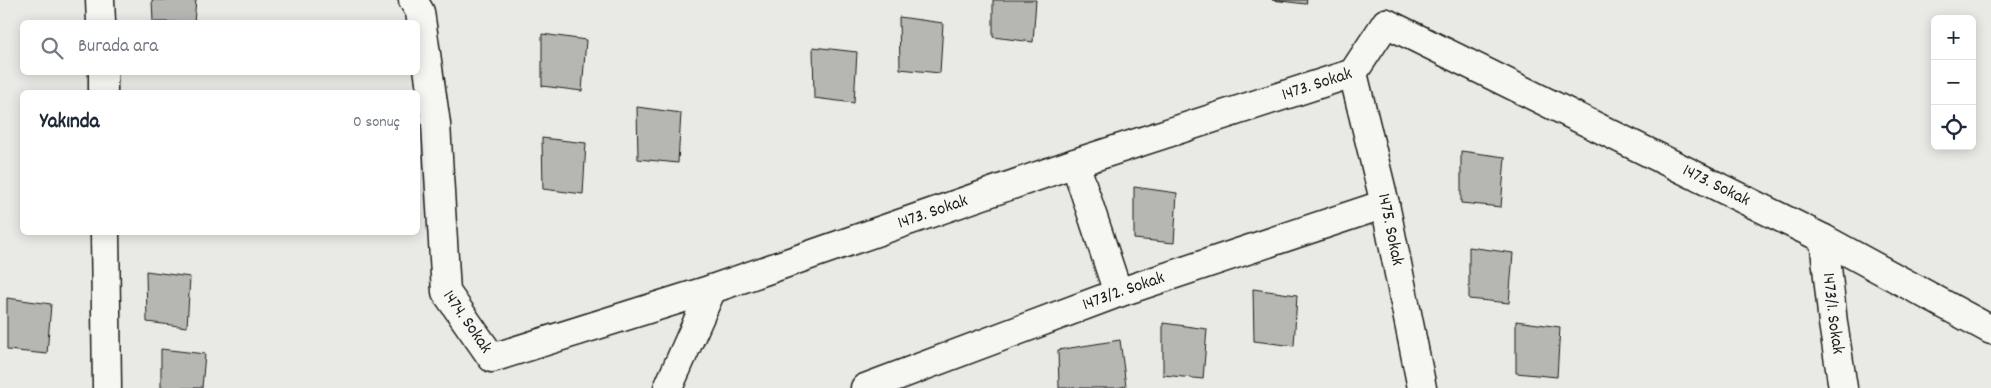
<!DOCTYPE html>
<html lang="tr">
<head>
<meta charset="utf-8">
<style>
  body { margin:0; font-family:Dekko,sans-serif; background:#f6f6f7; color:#1f2937 }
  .controls { position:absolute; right:15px; top:15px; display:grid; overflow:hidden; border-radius:8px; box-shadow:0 2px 12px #0003 }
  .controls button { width:45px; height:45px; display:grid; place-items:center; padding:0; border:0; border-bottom:1px solid #e0e1e3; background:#fff; color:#1f2937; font:25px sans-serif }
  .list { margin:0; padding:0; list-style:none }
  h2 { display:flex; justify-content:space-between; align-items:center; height:65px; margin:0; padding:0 20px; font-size:21px }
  h2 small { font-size:16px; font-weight:400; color:#747a83 }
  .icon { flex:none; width:28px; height:28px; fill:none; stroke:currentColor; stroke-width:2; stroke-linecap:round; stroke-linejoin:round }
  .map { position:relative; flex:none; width:1991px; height:388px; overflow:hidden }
  .search { position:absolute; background:#fff; box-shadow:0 2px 12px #0003; left:20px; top:20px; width:400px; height:55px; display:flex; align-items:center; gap:12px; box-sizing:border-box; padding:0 18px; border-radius:8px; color:#747a83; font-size:19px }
  .panel { position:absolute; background:#fff; box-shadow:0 2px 12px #0003; left:20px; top:90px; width:400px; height:145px; border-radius:8px }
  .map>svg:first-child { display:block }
</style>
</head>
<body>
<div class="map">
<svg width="1991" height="388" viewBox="0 0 1991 388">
  <rect width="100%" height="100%" fill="#e9e9e5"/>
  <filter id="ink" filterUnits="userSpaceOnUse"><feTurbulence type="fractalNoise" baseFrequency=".02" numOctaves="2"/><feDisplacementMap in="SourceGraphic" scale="10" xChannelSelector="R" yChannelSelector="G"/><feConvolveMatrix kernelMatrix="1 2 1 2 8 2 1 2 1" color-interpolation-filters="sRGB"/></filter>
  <g filter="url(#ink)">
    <!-- building -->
    <path fill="#b6b6b3" stroke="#1c1c1c" d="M152,0H196L194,22H153Z
      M993,0H1036L1033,42L993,37Z
      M1272,0H1307L1306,4Z
      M899,17L943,23L940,73L900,69Z
      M542,34L586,40L582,91L542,86Z
      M813,47L857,52L854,103L814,98Z
      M637,107L681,113L678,163L638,159Z
      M542,138L586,143L583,194L543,189Z
      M1461,151L1505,157L1501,207L1461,203Z
      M1134,187L1177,193L1174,243L1134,239Z
      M1469,247L1513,253L1509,303L1469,299Z
      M146,271L190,277L187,327L147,322Z
      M1253,289L1297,295L1294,346L1254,341Z
      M7,298L51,304L47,354L7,350Z
      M1516,321L1560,327L1557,377L1516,373Z
      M1163,323L1207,329L1203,379L1163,375Z
      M1120,340L1126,386L1117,388H1059L1058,350Z
      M161,349L205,354L202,388H161Z"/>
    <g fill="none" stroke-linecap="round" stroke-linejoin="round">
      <defs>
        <g id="minor">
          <path d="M100,0L101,22"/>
          <path id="s1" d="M413,0L420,12L436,124L446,292L492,358L712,289L1075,163L1353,73L1386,23"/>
          <path id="s2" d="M1386,23L1824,239L1991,330"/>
          <path d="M103,72V92"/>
          <path id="s3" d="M1353,73L1385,204L1422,388"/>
          <path d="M1075,163L1118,293"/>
          <path d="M105,232L107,388"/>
          <path id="s4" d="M1824,239L1833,323L1843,388"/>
          <path d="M668,388L712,289"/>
          <path id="s5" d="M865,388L1118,293L1385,204"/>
        </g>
      </defs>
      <!-- minor casing -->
      <use href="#minor" stroke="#1c1c1c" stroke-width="31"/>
      <!-- minor -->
      <use href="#minor" stroke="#f6f6f2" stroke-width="28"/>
    </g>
  </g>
  <g text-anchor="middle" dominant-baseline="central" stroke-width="4" stroke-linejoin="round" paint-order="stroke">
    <!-- street labels -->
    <g font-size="18" fill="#1c1c1c" stroke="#f6f6f2">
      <text stroke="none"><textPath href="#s1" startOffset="1245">1473. Sokak</textPath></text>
      <text stroke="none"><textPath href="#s2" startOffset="368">1473. Sokak</textPath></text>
      <text stroke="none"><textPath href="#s1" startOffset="840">1473. Sokak</textPath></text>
      <text stroke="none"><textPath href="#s3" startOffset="161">1475. Sokak</textPath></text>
      <text stroke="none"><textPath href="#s5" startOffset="276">1473/2. Sokak</textPath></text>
      <text stroke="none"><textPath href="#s4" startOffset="75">1473/1. Sokak</textPath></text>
      <text stroke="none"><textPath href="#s1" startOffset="332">1474. Sokak</textPath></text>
    </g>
  </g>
</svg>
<div class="controls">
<button>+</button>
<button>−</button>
<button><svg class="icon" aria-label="locate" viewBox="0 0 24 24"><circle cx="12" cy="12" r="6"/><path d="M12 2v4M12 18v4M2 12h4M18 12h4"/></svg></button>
</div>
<div class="search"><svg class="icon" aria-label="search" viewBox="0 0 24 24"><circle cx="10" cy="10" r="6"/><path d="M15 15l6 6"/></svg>Burada ara</div>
<section class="panel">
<h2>Yakında<small>0 sonuç</small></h2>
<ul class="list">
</ul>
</section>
</div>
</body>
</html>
